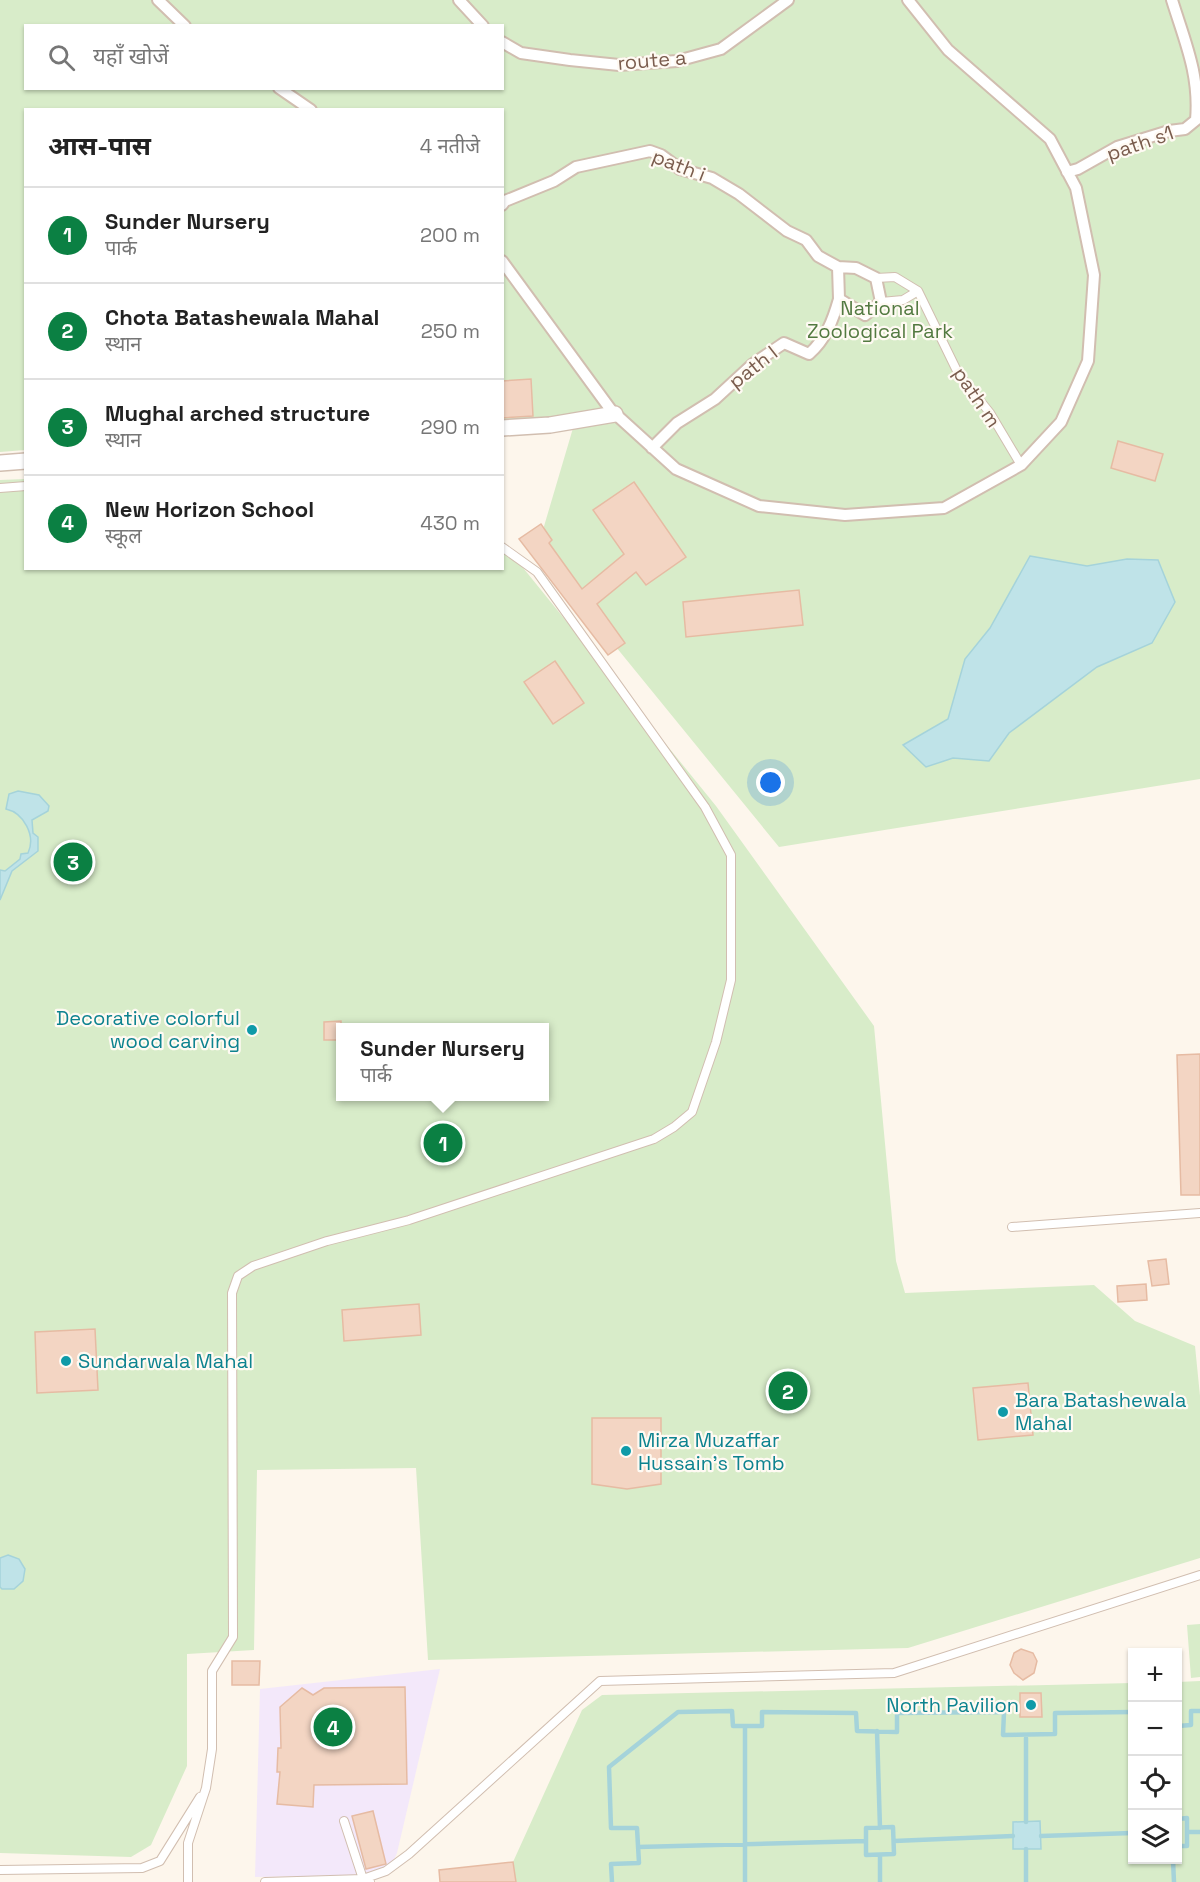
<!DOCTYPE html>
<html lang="hi">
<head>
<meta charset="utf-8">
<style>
  body { margin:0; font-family:"Space Grotesk","Noto Sans Devanagari",sans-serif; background:#f2f2f2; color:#222 }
  .controls { position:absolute; right:18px; bottom:18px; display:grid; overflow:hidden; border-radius:0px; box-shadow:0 2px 4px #0004 }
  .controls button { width:54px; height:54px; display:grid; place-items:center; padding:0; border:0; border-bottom:2px solid #e0e0e0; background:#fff; color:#222; font:30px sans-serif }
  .you { position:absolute; left:771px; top:783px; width:21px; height:21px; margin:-15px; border:4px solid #fff; border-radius:50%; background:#1a73e8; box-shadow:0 0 0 9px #1a73e833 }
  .badge { display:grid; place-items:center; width:39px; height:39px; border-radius:50%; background:#0b8043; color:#fff; font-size:20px; font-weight:700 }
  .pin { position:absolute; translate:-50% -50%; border:3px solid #fff; box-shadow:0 2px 6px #0006 }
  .popup { position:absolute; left:336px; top:1023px; width:213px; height:78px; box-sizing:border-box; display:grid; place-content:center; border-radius:0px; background:#fff; filter:drop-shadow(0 2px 4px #0005); font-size:20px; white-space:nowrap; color:#767676 }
  .popup b { font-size:22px; color:#222 }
  .popup::after { content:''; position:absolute; left:50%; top:100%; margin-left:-12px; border:12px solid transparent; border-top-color:#fff }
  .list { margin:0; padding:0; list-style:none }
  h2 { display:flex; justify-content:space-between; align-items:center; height:78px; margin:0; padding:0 24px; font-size:26px }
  h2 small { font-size:20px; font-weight:400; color:#767676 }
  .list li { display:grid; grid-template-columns:39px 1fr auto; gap:18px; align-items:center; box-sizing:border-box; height:96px; padding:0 24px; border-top:2px solid #e0e0e0 }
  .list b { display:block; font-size:22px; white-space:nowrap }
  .list p { margin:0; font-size:20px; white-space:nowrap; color:#767676 }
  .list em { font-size:20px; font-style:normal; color:#767676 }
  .icon { flex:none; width:33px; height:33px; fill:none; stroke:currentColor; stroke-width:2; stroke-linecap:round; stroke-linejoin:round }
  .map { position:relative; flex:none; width:1200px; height:1882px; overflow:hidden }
  .search { position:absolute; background:#fff; box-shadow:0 2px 4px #0004; left:24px; top:24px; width:480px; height:66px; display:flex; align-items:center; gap:15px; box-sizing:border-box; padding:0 21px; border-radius:0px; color:#767676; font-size:22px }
  .panel { position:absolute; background:#fff; box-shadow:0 2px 4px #0004; left:24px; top:108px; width:480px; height:462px; border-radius:0px }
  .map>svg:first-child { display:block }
</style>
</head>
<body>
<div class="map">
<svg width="1200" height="1882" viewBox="0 0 1200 1882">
  <rect width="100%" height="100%" fill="#fdf6ec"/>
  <!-- education -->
  <path fill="#f3e8fa" d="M440,1669L397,1853L392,1864L361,1875L255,1877L260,1689Z"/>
  <!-- green -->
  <path fill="#d8ecc9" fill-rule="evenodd" d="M0,0H1200V779L779,847L537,550L576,418L503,422L502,110H26L25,450L0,452ZM26,26H502V88H26Z
    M25,479L26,568H502L503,543L716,806L874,1026L896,1261L905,1293L1094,1285L1135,1321L1195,1346L1200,1396V1558L908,1648L428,1660L416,1468L257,1470L254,1650L187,1654V1766L151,1845L131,1857L0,1853V480ZM341,1028H545V1096H341Z
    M1200,1624V1677L1191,1678L1187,1625Z
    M1200,1681V1882H516L513,1862L582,1710L602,1695L1132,1683V1860H1178V1682Z"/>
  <!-- water -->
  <path fill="#bfe3e8" stroke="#a5d3da" stroke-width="1.5" d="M1030,556L1087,566L1127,559L1158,560L1175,602L1152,643L1097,667L1009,733L989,761L953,758L926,767L903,745L948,719L965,659L990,628Z
    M18,791L39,795L49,806L48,811L32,820L33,833L38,837V851L12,871L0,900V870L5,871L20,859L21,854L28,853C36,836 24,813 6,809L9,794Z
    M8,1555L19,1559L25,1569L23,1581L14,1589H2L0,1587V1558Z
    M1040,1821L1041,1849H1013V1822Z"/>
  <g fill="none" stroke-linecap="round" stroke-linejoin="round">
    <!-- stream -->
    <path stroke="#a5d3da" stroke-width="4.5" d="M745,1726V1882
      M1178,1726L1191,1725V1711H1200
      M877,1731L880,1828
      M1026,1738V1822
      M1178,1819L1187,1818V1846H1178
      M893,1827L894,1854L866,1855V1828Z
      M1189,1832H1200
      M1041,1836L1132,1833
      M894,1841L1013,1836
      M638,1847L866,1841
      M1026,1849V1882
      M880,1855V1882
      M1173,1860L1174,1882
      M612,1882L611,1864L639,1863L637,1828H611L609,1767L678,1712L732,1711L733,1726H762V1712L856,1713L857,1731L897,1732V1713L1004,1712L1003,1735L1055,1734V1713L1132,1712"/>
  </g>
  <!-- building -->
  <path fill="#f3d5c3" stroke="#e6bba3" stroke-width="1.5" d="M531,379L533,416L502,418V381Z
    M1118,441L1163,454L1155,481L1111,468Z
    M634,482L686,557L646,585L636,572L597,604L625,643L608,655L519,539L541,524L552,540L549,543L582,589L624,554L593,510Z
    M799,590L803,625L686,637L683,602Z
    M555,661L584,703L553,724L524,682Z
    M341,1021V1040H324V1022Z
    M1200,1054V1195H1181L1177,1055Z
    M1166,1259L1169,1284L1152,1286L1148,1261Z
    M1146,1284L1147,1300L1118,1302L1117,1286Z
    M419,1304L421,1335L344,1341L342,1310Z
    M95,1329L98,1390L37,1393L35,1332Z
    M782,1377H796L803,1385L802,1396L796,1403L784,1404L775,1398L774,1385Z
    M1028,1383L1033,1435L978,1440L973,1388Z
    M592,1418H661V1484L627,1489L592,1484Z
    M1021,1649L1033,1653L1037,1661L1034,1673L1023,1680L1014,1673L1010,1665L1014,1653Z
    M232,1661H260L259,1685H232Z
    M405,1687L407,1784L314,1785L313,1807L277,1804L280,1772H277L278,1748H281L280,1707L302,1688L313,1695L324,1688Z
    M1020,1693H1041L1042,1717H1020Z
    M373,1811L386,1864L366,1869L352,1816Z
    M513,1862L516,1882H440L439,1870Z"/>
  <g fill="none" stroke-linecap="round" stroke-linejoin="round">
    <defs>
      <path id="service" d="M876,278L895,277L918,291L958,373L990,413L1021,465
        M881,302L903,300L918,291
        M0,488L26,486
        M1012,1227L1200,1213
        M344,1821L363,1879L370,1882
        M0,1870L142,1868L160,1861L200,1797
        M188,1882V1843L206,1788L212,1749V1671L233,1637L232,1293L238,1276L253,1266L327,1241L409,1220L654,1139L674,1127L692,1112L716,1042L731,980V855L705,807L537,572L502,547
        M265,1882L363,1879L386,1871L409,1854L600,1681L894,1673L1200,1575"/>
      <path id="pedestrian" d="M158,0L185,26
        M459,0L483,26
        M502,42L521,53L570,60L619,65L677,61L721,49L788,0
        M279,88L311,110
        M1067,172L1078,169L1117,147L1169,131L1185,129L1196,120C1200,75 1185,42 1172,0
        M502,205L505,201L554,181L576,167L650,151L661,155L680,169L712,178L739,194L787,231L806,240L818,256L838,267L856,268L876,278L881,302L865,315L839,299L838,267
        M502,261L611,410L676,469L759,506L845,515L944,508L1021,465L1061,422L1088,361L1094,275L1076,188L1050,139L948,50L908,0
        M652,448L677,423L715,399L753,364L784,343L809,354C826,339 833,320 839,299"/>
      <path id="minor" d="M502,428L550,425L615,414
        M0,463L26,461"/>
    </defs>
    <!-- service casing -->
    <use href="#service" stroke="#d1beb0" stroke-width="10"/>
    <!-- pedestrian casing -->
    <use href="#pedestrian" stroke="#d1beb0" stroke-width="14"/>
    <!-- minor casing -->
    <use href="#minor" stroke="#d1beb0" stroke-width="18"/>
    <!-- service -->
    <use href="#service" stroke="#fff" stroke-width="8"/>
    <!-- pedestrian -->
    <use href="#pedestrian" stroke="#fff" stroke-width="10"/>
    <!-- minor -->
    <use href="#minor" stroke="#fff" stroke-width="15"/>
  </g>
  <!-- markers -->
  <g fill="#0f9aa8" stroke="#fffaf3" stroke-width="2">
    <circle cx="252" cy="1030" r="6"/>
    <circle cx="66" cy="1361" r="6"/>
    <circle cx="1003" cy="1412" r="6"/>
    <circle cx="626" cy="1451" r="6"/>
    <circle cx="1031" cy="1705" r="6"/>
  </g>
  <g text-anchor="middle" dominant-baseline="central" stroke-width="4.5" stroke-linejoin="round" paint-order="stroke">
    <!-- street labels -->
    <g font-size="20" fill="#7a5c4d" stroke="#fffaf3">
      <text transform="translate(652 60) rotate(-5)">route a</text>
      <text transform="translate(1140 143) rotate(-19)">path s1</text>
      <text transform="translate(679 165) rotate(21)">path i</text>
      <text transform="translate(753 367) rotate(-38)">path l</text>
      <text transform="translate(977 397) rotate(56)">path m</text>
    </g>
    <!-- park labels -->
    <g font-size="20" fill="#537a41" stroke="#fffaf3">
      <text x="880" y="308">National<tspan x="880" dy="23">Zoological Park</tspan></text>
    </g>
    <!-- culture labels -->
    <g font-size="20" fill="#0d838f" stroke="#fffaf3" text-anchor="start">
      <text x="240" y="1018" text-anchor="end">Decorative colorful<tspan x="240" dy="23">wood carving</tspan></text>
      <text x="78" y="1361">Sundarwala Mahal</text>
      <text x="1015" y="1400">Bara Batashewala<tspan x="1015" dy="23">Mahal</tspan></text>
      <text x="638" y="1440">Mirza Muzaffar<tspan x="638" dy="23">Hussain’s Tomb</tspan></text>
      <text x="1019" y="1705" text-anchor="end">North Pavilion</text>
    </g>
  </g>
</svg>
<div class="controls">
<button>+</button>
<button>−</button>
<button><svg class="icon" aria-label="locate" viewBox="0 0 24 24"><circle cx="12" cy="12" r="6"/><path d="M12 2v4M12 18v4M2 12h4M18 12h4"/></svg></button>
<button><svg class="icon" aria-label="layers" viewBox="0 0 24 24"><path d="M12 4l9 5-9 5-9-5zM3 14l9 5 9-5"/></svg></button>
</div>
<div class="you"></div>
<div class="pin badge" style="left:443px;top:1143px">1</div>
<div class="popup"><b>Sunder Nursery</b>पार्क</div>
<div class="pin badge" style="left:788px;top:1391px">2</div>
<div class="pin badge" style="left:73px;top:862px">3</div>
<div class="pin badge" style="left:333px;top:1727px">4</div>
<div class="search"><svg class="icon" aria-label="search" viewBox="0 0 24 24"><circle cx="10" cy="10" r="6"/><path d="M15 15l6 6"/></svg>यहाँ खोजें</div>
<section class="panel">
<h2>आस-पास<small>4 नतीजे</small></h2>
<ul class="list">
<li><span class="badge">1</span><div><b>Sunder Nursery</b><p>पार्क</p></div><em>200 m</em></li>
<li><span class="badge">2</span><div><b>Chota Batashewala Mahal</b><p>स्थान</p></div><em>250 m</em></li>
<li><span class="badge">3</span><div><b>Mughal arched structure</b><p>स्थान</p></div><em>290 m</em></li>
<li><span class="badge">4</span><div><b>New Horizon School</b><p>स्कूल</p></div><em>430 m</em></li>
</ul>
</section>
</div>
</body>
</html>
